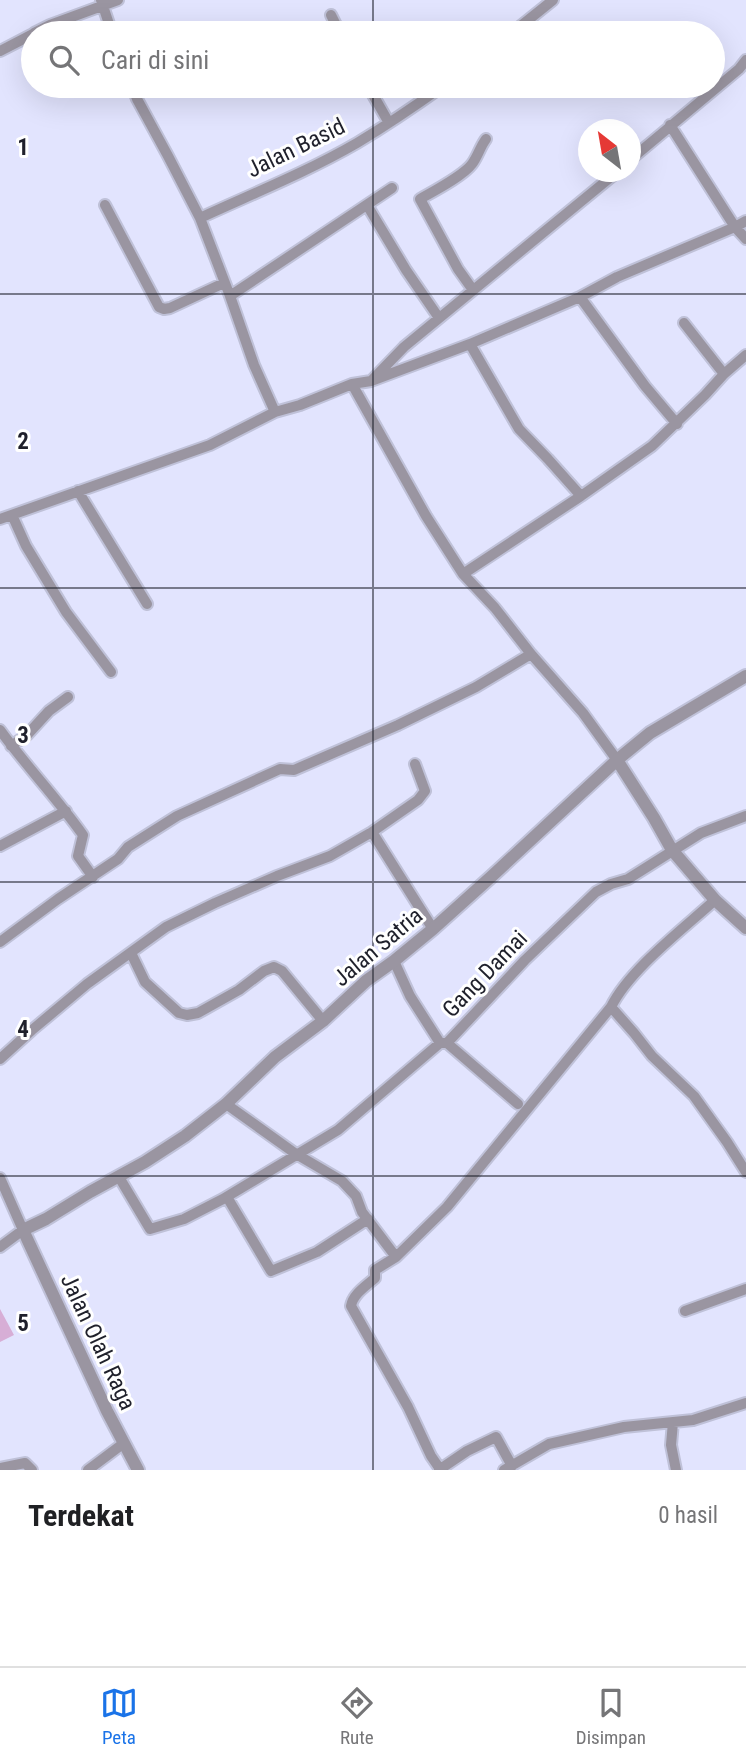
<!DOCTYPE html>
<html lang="id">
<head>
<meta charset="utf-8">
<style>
  body { margin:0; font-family:"Roboto Condensed",sans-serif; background:#f2f2f2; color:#202124 }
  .compass { position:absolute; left:578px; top:119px; width:63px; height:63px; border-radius:50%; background:#fff; box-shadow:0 7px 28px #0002; rotate:329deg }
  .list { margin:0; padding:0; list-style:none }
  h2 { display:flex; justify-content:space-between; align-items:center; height:91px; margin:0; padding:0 28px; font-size:30px }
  h2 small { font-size:23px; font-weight:400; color:#757577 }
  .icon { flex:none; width:38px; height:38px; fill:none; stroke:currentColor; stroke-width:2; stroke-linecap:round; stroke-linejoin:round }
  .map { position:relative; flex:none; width:746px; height:1470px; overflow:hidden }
  .search { position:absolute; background:#fff; box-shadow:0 7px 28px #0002; left:21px; right:21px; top:21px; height:77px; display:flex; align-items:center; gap:18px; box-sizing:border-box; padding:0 24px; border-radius:38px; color:#757577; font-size:26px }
  .sheet { height:196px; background:#fff }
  nav { display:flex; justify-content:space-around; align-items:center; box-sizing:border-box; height:98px; border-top:2px solid #e0e0e0; background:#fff; font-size:19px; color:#757577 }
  nav a { display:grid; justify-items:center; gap:4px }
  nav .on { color:#1a73e8 }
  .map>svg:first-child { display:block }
</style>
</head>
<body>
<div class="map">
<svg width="746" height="1470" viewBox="0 0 746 1470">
  <rect width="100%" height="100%" fill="#e2e4fe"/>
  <!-- green -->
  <path fill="#d7aed6" d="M0,1309L14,1335L0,1342Z"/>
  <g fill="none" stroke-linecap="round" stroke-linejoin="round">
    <defs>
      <path id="minor" d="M101,0L112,33
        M331,15L340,33
        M34,33L50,25L118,0
        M512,33L553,0
        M0,51L33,34
        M132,86L137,99L168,156L200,218L230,296L254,365L275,412
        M368,86L389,123
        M670,125L735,227L746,239
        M630,160L739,69L746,60
        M105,205L159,307L164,309L170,308L224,283
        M367,205L406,270L439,318
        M200,218C252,194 307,172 357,143C387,125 415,106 443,86
        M473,290L458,269L420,199C434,191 463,176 472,164C478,156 480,147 486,139
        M230,296L392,188
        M580,297L645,386L677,424
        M684,323L724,374
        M470,344L519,429L548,459L581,496
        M373,379L404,347L617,172
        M352,384L426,516L463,574L495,608L531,654L583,713L617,760
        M78,491L147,604
        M12,515L26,546L66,612L111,672
        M0,519L210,445L275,412L300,405L352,384L371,381L470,344L580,297L617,277L735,227L746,221
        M463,574L581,496L652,446L705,395L724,374L746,355
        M0,730C26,766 57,798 83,835L78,856L93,877
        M11,746L27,735L49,711L68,697
        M372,832L433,929
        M0,846L66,811
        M0,942L58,899L118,859L128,847L177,816L280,769L294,770L398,725L476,687L531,654
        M131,953L145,982L179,1013L187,1015L198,1013L239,990L264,971L274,967L282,971L323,1021
        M394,961L410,996L440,1043
        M611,1007L634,1033L652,1056L694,1096L727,1142L746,1172
        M447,1043L518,1104
        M0,1059L32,1030L87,984L166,927L215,903L277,876L330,856L372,832L418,800L425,791L415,764
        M226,1104L296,1154L342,1181L356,1196L362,1212L396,1257
        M119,1177L150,1229L184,1219L223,1199L338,1130L440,1043H447L525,960L596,892L611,884L628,879L701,833L746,816
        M0,1178L23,1230L0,1247
        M227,1197L271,1271L317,1252L368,1219
        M685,1311L746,1289
        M673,1422L671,1445L676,1470
        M0,1468L25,1463L32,1470
        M440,1469L431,1456L408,1407L351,1306C353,1294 366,1286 375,1278V1270L396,1257L447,1207L611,1007C629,970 683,929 715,900
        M88,1470L124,1443
        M439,1470L467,1451L496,1437L512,1466
        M504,1470L549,1444L624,1427L693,1420L746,1403"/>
      <path id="tertiary" d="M617,760L654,818L672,850L715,900L746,928
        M138,1470L107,1411L23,1230L46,1219L90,1192L145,1162L185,1136L226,1104L275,1057L323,1021L366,981L394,961L433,929L492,876L617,760L650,733L746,676"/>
    </defs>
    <!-- minor casing -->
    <use href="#minor" stroke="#bfc1d8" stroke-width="14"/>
    <!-- tertiary casing -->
    <use href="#tertiary" stroke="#bfc1d8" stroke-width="16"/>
    <!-- minor -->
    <use href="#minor" stroke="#9a95a1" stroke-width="10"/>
    <!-- tertiary -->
    <use href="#tertiary" stroke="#9a95a1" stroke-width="12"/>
  </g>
  <!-- grid -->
  <path fill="none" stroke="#1f202b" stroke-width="2" stroke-opacity="0.55" d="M373,0V33M373,86V1470M0,294H746M0,588H746M0,882H746M0,1176H746"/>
  <g text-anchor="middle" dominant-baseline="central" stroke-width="6" stroke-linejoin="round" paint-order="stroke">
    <!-- street labels -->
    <g font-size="23" fill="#1f202b" stroke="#fff">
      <text transform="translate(296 148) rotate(-26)">Jalan Basid</text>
      <text transform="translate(378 947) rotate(-40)">Jalan Satria</text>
      <text transform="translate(485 974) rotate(-46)">Gang Damai</text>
      <text transform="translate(98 1342) rotate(65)">Jalan Olah Raga</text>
    </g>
  </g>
  <g font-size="23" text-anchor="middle" font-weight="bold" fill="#1f202b" stroke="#fff" stroke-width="6" stroke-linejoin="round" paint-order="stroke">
    <text x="23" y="155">1</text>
    <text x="23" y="449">2</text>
    <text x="23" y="743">3</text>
    <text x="23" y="1037">4</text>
    <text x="23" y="1331">5</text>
  </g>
</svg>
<svg class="compass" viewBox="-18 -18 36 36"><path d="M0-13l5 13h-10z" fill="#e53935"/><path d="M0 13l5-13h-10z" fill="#757577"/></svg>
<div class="search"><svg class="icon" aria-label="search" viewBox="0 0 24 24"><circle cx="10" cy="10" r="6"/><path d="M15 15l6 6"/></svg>Cari di sini</div>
</div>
<section class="sheet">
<h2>Terdekat<small>0 hasil</small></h2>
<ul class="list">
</ul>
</section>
<nav>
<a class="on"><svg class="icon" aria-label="map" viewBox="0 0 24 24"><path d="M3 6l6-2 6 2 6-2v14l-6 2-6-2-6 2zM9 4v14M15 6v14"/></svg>Peta</a>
<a><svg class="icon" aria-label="directions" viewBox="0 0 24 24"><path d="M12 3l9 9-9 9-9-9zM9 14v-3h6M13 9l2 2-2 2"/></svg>Rute</a>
<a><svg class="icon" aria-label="saved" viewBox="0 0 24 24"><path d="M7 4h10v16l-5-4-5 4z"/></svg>Disimpan</a>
</nav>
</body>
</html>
